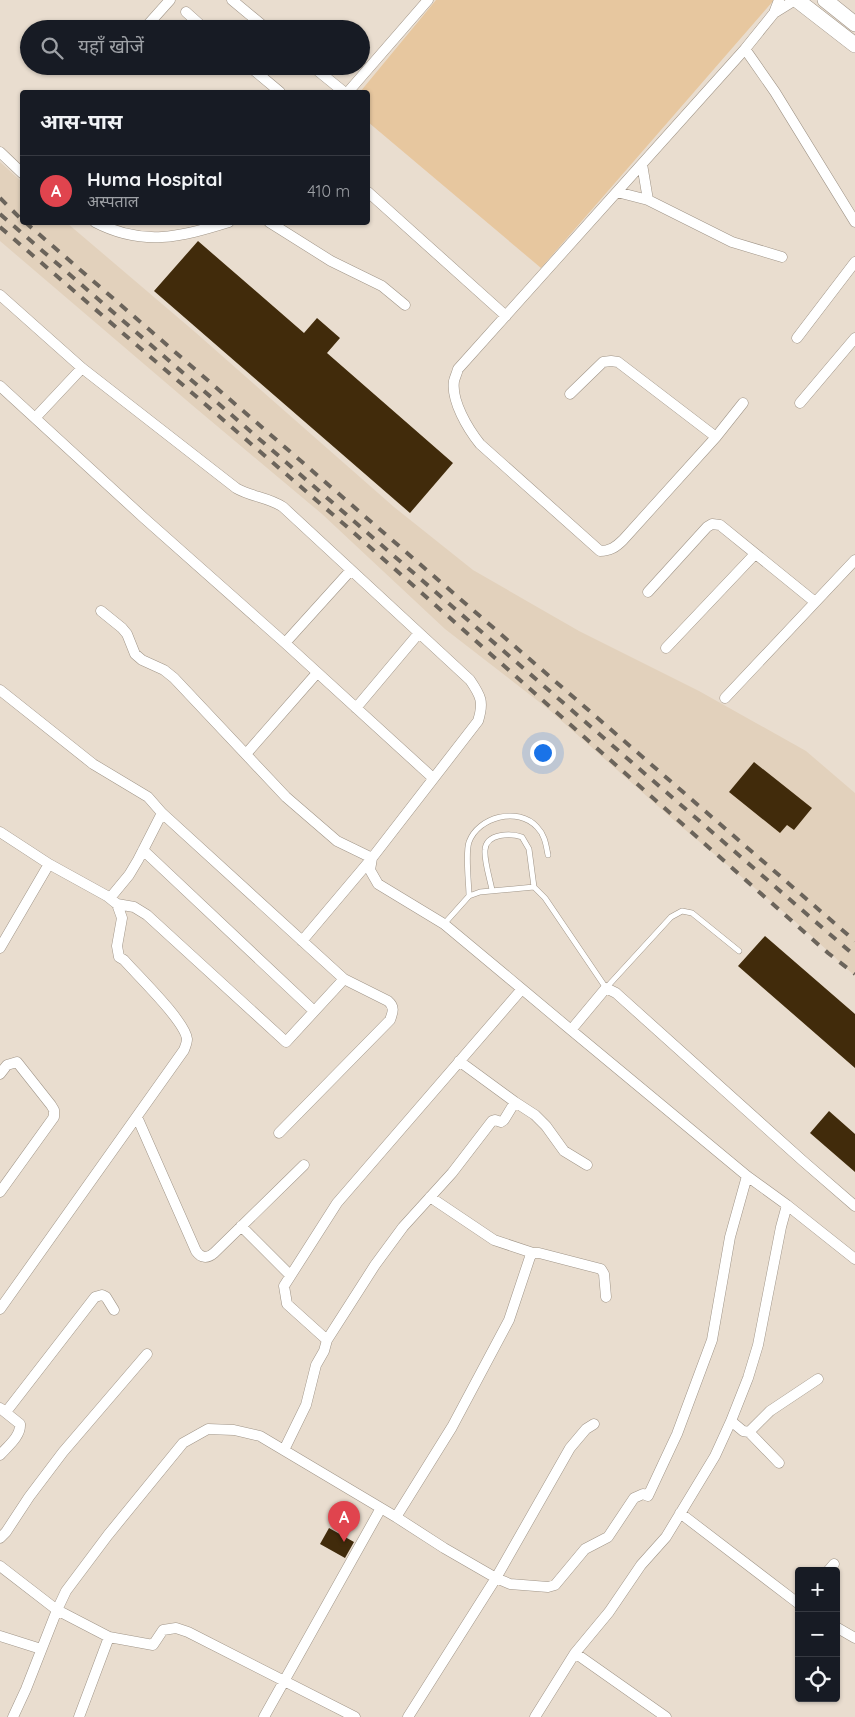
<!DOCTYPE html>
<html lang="hi">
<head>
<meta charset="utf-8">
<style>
  body { margin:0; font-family:Quicksand,"Noto Sans Devanagari",sans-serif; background:#242831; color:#f1f3f6 }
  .controls { position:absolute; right:15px; bottom:15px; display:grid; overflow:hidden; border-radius:5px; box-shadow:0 1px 4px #0004 }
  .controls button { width:45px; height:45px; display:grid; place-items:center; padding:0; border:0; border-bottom:1px solid #363941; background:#171b24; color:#f1f3f6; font:25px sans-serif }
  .you { position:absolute; left:542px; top:752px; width:18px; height:18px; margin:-12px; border:4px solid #fff; border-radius:50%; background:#1a73e8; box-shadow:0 0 0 8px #1a73e833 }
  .badge { display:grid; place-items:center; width:32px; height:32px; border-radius:50%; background:#0b8043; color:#fff; font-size:16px; font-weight:700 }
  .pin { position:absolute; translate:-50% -41px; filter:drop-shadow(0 1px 2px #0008) }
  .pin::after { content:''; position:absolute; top:26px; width:18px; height:15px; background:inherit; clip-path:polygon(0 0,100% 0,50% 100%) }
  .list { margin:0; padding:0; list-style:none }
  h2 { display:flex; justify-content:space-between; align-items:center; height:65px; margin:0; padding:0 20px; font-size:21px }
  h2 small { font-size:16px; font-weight:400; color:#9ea1a6 }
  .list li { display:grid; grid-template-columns:32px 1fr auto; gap:15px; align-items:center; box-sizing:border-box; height:70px; padding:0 20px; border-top:1px solid #363941 }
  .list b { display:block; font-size:19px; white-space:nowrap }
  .list p { margin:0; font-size:16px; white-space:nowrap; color:#9ea1a6 }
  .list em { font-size:16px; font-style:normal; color:#9ea1a6 }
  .icon { flex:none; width:28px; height:28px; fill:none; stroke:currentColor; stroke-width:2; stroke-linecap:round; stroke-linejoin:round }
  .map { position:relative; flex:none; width:855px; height:1717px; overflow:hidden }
  .search { position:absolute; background:#171b24; box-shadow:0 1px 4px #0004; left:20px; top:20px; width:350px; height:55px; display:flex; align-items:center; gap:12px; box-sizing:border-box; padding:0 18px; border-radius:28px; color:#9ea1a6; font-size:19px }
  .panel { position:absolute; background:#171b24; box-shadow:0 1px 4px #0004; left:20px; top:90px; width:350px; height:135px; border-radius:5px }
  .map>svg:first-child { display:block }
</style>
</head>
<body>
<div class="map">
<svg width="855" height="1717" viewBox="0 0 855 1717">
  <rect width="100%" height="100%" fill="#e9ddcf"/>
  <!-- built -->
  <path fill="#e2d1bc" d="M0,162L22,182V222L67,223L195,332L394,507L473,570L579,631L699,691L806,751L855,793V976L805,930L677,823L547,708L445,629L322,514L192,405L0,241Z"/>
  <!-- green -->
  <path fill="#e7c79f" d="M436,0H774L541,268L368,122V92H360Z"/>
  <!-- building -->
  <path fill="#412b0b" d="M198,241L304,333L317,318L340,338L327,353L453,463L410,513L154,291Z
    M754,762L812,808L794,830L787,825L780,833L729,792Z
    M765,936L855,1014V1068L738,966Z
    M829,1111L855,1134V1172L810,1133Z
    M329,1528L354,1542L345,1558L320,1544Z"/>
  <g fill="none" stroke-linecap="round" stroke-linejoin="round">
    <defs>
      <path id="service" d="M492,890C490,879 484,861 485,850C486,833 511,833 522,837L529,849L534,887
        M469,896C469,884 465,853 469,842C478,817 518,806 537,827C545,835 546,845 548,855
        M444,924L469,896L480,892L534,887L545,898L606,988L671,917L682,911L692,913L739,951"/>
      <path id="minor" d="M232,0L267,29
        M186,12L205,29
        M774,13L795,0
        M144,29L170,0
        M745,49L775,92L855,222
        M249,66L280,92
        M312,66L344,92
        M348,92L428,0
        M0,152L22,173
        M642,164L648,200
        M368,192L506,316
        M617,192L648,200L732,242L782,257
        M95,222C143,247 181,237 229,222
        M269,222L331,261L382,286L405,305
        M0,295L82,368L236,488C251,497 268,497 283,507L470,680C481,696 484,702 478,721L372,858L370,870L378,884L444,924L522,989
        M797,338L855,262
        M0,386L144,518L285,643L433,778
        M570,394L603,362L611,361L618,362L716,437
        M743,403L716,437L623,540C616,547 610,551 600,551L480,444C468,429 451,401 454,381C455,377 457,373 458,369L745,49L774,13L779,0
        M800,403L855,338
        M36,417L82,368
        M648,592L707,527L712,524L720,525L815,602
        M101,611L122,628L127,634L135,654L142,660L164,670L174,678L286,797L337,841L372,858L302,941
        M285,643L351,570
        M666,648L755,554
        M0,690L93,764L148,797L162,813
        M725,698L855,560
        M356,708L419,633
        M246,754L317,673
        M0,832L49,864L0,948
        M143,850L314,1011
        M110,898L129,875L138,860L162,813L344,979L286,1042L147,915L134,907L117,904
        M571,1030L747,1176L787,1205L855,1259
        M459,1061L515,1102L535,1115L546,1126L564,1151L587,1165
        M0,1074L7,1065L17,1062L51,1105L54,1110V1117L0,1192
        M137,1117L196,1251C201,1258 207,1259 214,1253L304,1165
        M279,1133L390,1020C393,1012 395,1007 388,1001L344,979
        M430,1197L494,1240L533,1253
        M241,1226L290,1275
        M0,1309L184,1050C185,1047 187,1043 187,1039C185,1021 137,975 124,960L119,957L117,946L122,918L117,904L107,896L49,864
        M327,1340L287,1304L284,1286L337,1203L522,989L571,1030L606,988L616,993L803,1161L855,1206
        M0,1408L20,1424C21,1436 8,1446 0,1455
        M6,1412L95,1297L102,1295L106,1297L114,1310
        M731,1421L743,1431L749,1432L770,1411L818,1379
        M594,1424L586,1429L570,1448L496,1578L510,1584L548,1587L555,1585L585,1549L608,1537L634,1498L643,1494L648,1496L677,1434L712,1340L730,1237L747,1176
        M749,1432L779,1463
        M284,1450L306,1405L316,1365L324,1351L327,1340L375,1265L403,1227L452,1173L492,1121L495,1120L501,1122L504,1120L515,1102
        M680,1513L799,1604
        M396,1517L452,1427L509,1320L530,1257L533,1253H539L601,1269L604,1274L606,1297
        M0,1538L6,1532L29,1497L63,1452L147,1354
        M0,1566L57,1610L109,1637L153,1645L163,1630L176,1628L188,1632L355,1717
        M828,1571L834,1564
        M836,1627L855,1638
        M0,1636L41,1649
        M575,1653L666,1717
        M13,1717L26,1689L57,1610L66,1591L108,1535L183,1443L208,1429L234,1430L260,1436L396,1517L444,1548L496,1578L408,1717
        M79,1717L109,1637
        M264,1717L381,1508
        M535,1717L575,1653L609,1612L641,1565L666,1537L715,1456L731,1421L748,1378L758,1345L781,1227L787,1205"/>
      <path id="secondary" d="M797,0L855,45
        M825,0L855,24"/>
    </defs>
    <!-- service casing -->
    <use href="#service" stroke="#a09588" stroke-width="6"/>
    <!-- minor casing -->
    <use href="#minor" stroke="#a09588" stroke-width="11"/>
    <!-- secondary casing -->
    <use href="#secondary" stroke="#a09588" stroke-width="16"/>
    <!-- service -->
    <use href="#service" stroke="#fff" stroke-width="5"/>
    <!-- minor -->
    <use href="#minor" stroke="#fff" stroke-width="10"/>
    <!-- secondary -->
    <use href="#secondary" stroke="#fff" stroke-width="15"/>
    <!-- rail -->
    <path stroke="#6b645b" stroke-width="4" stroke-dasharray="9 9" stroke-linecap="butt" d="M0,198L22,220
      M0,214L855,956
      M25,222L855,941
      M0,227L345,525L828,953L855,974"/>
  </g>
</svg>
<div class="controls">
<button>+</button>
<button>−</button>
<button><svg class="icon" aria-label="locate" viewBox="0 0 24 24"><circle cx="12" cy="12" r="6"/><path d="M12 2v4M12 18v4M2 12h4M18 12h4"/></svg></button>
</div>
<div class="you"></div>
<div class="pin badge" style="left:344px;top:1542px;background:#e0444e">A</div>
<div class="search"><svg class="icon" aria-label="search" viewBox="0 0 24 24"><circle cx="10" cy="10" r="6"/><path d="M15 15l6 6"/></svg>यहाँ खोजें</div>
<section class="panel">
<h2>आस-पास<small></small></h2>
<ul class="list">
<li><span class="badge" style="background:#e0444e">A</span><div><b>Huma Hospital</b><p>अस्पताल</p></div><em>410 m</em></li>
</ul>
</section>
</div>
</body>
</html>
